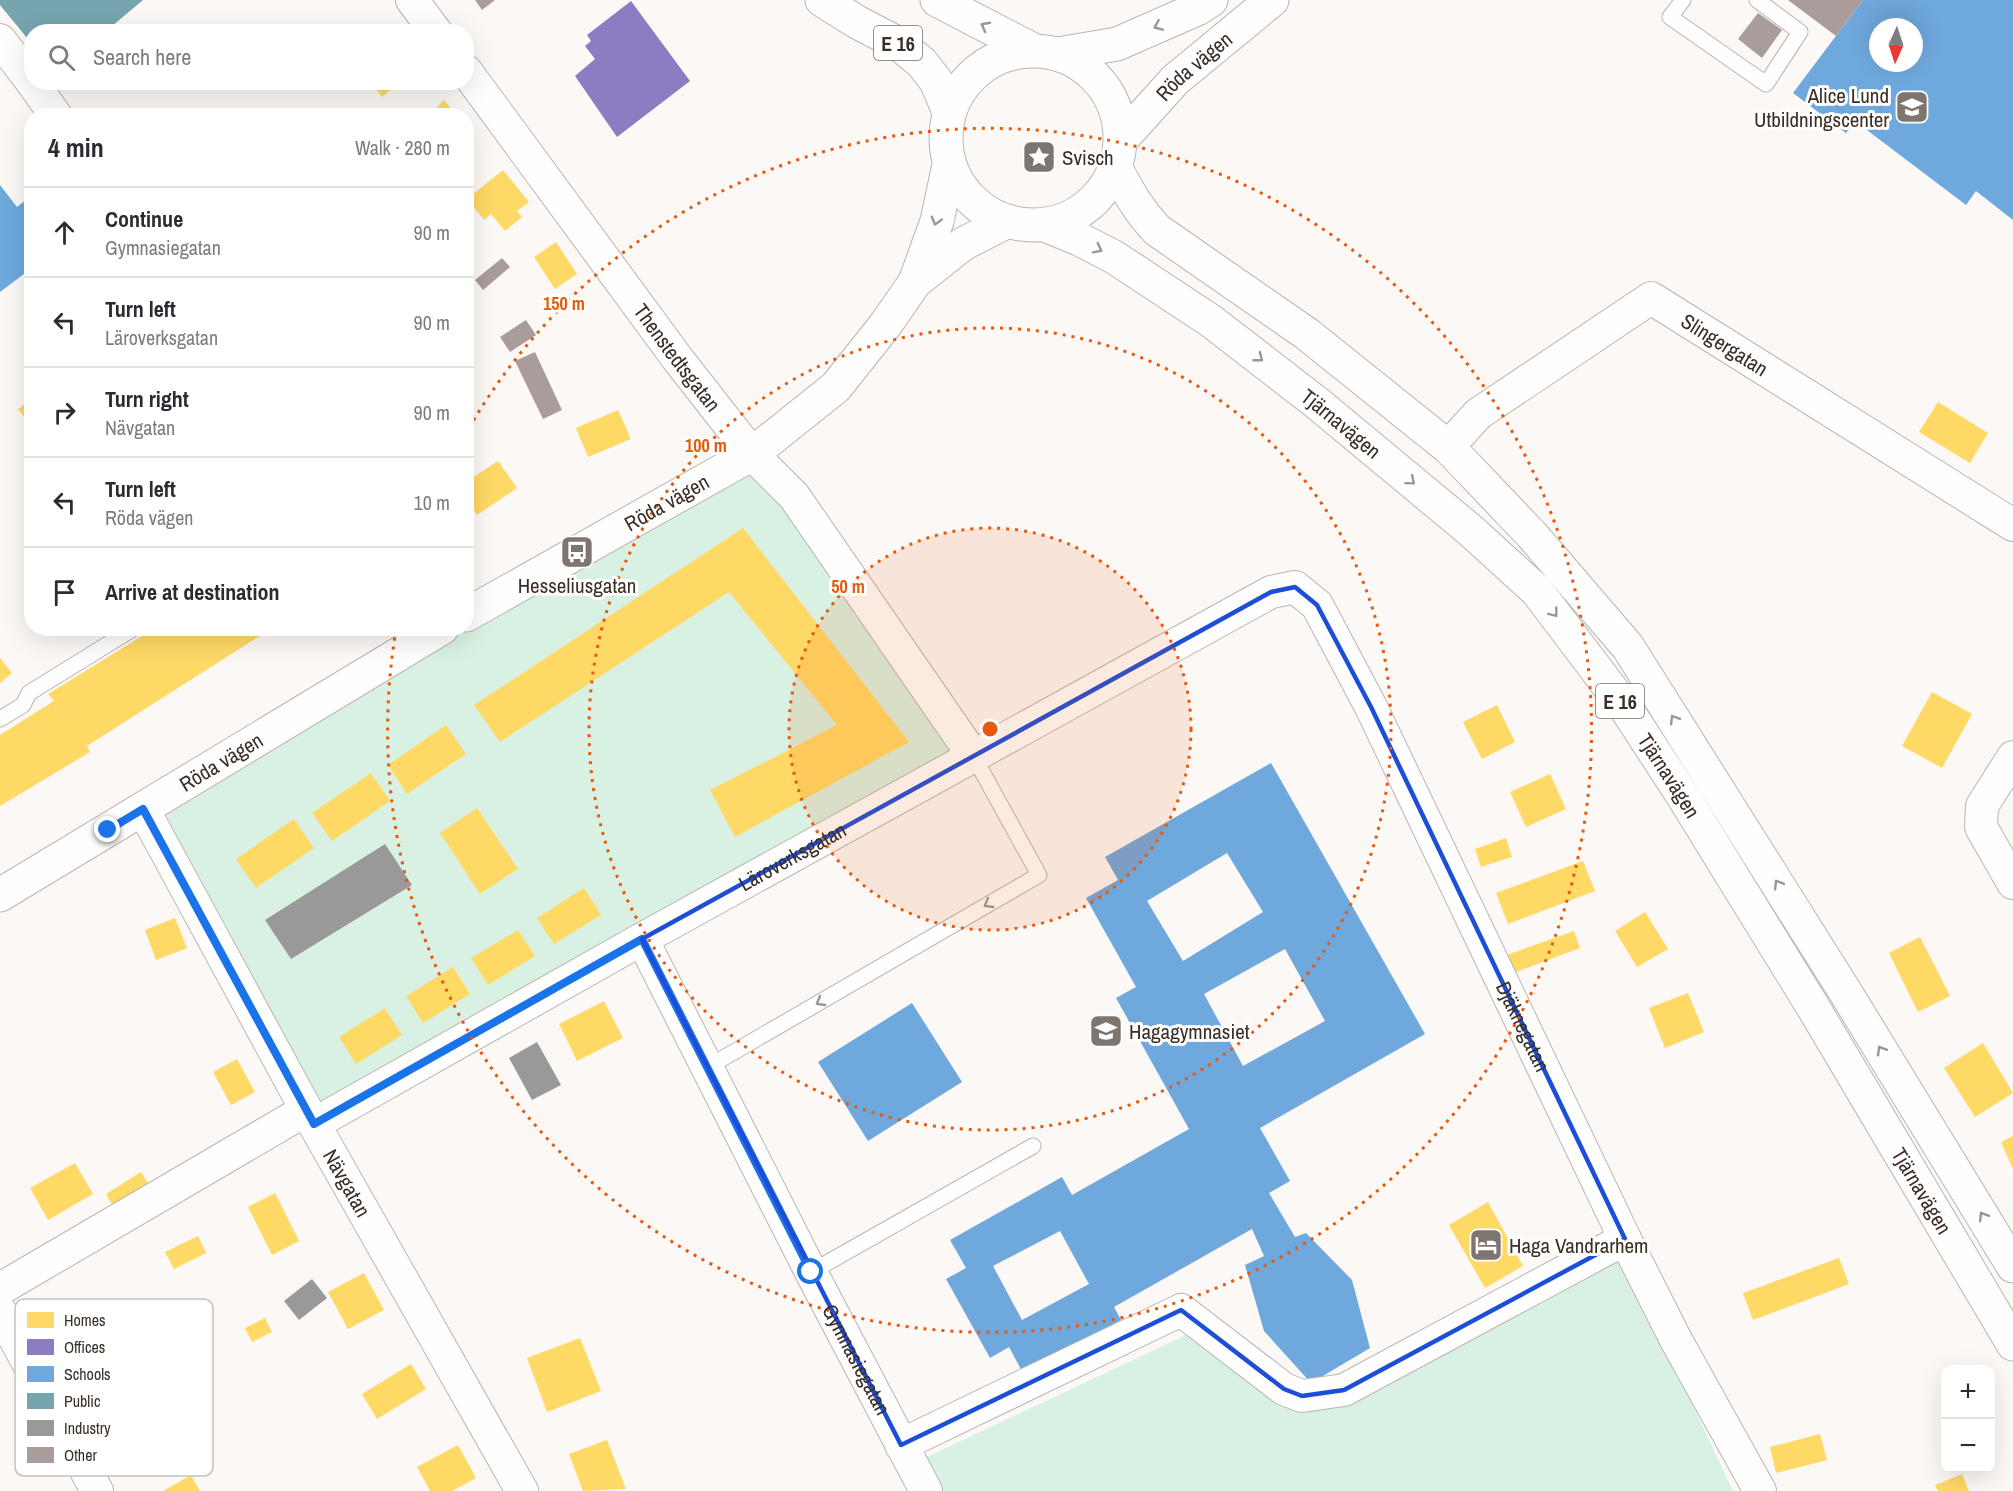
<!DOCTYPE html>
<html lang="en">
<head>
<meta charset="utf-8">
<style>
  body { margin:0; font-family:"Archivo Narrow",sans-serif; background:#f7f7f7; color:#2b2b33 }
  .controls { position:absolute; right:18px; bottom:18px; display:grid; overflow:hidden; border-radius:12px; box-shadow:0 6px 24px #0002 }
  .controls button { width:54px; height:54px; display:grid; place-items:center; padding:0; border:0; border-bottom:2px solid #e1e1e2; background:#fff; color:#2b2b33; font:30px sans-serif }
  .compass { position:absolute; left:1869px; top:18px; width:54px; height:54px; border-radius:50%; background:#fff; box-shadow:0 6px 24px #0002; rotate:183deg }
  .stop { position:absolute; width:18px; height:18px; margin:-14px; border:4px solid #1a73e8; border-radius:50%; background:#fff }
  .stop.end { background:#1a73e8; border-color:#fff; box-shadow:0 2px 6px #0008 }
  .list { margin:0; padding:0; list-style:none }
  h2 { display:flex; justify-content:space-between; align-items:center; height:78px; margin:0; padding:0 24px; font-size:26px }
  h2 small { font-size:20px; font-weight:400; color:#7c7c81 }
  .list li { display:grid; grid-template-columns:39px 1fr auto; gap:18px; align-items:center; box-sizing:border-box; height:90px; padding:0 24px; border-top:2px solid #e1e1e2 }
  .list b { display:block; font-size:22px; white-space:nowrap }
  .list p { margin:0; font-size:20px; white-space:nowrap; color:#7c7c81 }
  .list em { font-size:20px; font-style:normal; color:#7c7c81 }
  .icon { flex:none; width:33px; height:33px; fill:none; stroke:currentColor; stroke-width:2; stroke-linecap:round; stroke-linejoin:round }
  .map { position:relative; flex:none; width:2013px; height:1491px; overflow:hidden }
  .search { position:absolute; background:#fff; box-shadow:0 6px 24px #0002; left:24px; top:24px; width:450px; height:66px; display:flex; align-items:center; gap:15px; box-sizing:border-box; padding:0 21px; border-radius:24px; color:#7c7c81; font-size:22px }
  .panel { position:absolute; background:#fff; box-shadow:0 6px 24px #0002; left:24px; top:108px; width:450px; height:528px; border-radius:24px }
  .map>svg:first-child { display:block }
</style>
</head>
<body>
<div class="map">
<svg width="2013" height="1491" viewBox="0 0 2013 1491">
  <rect width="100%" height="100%" fill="#fbf8f6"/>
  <!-- green -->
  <path fill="#d8f1e2" d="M752,454L974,757L314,1124L143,809Z
    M1617,1254L1643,1299L1733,1491H926L914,1463L1201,1328L1300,1396Z"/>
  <!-- homes -->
  <path fill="#ffd966" d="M371,82H400L382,97Z
    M444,100L458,116H428Z
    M503,170L529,202L517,211L522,217L505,231L491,214L484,220L467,199Z
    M556,242L577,274L555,289L534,257Z
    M32,398V427L18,409Z
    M1938,402L1988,433L1970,463L1919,432Z
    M618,410L631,439L588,457L576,428Z
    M498,461L517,488L477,515L466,498V482Z
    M743,528L909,742L735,837L710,790L837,725L729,592L500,742L474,705Z
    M155,628H272L87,746L90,752L0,806V735L54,701L48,694Z
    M0,658L12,673L0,683Z
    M1932,692L1972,714L1942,768L1902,746Z
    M1497,705L1515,742L1482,759L1463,722Z
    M446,725L466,754L407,794L388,765Z
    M371,773L390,801L332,841L312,813Z
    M1550,774L1566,809L1526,827L1510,792Z
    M477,808L518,869L480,894L440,833Z
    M294,819L314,848L256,888L236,859Z
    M1506,838L1512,857L1481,867L1475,849Z
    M1583,861L1595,891L1508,924L1496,893Z
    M584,888L601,915L554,944L537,918Z
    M1645,912L1668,949L1637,967L1615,931Z
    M175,918L187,948L156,960L145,930Z
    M518,930L535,956L488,985L471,958Z
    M1574,931L1580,948L1508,975L1501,957Z
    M1920,937L1950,996L1918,1012L1889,953Z
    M453,967L470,994L423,1023L406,996Z
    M1688,993L1704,1032L1665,1048L1649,1008Z
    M604,1001L623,1038L577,1061L559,1024Z
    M385,1008L402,1035L356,1064L339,1037Z
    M1983,1043L2013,1093L1975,1117L1944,1068Z
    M237,1059L255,1092L231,1105L213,1072Z
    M2013,1136V1169L2001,1142Z
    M75,1163L93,1194L48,1220L30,1188Z
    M141,1172L151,1188L116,1211L106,1194Z
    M275,1193L299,1241L272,1255L248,1207Z
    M1488,1202L1523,1266L1485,1288L1449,1225Z
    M198,1236L206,1253L174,1269L165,1252Z
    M1839,1258L1849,1284L1753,1320L1743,1293Z
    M364,1273L384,1310L348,1329L328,1292Z
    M265,1318L272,1332L252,1342L245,1328Z
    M580,1338L601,1391L547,1412L527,1358Z
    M411,1364L426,1389L377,1419L362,1394Z
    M1820,1434L1827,1460L1776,1473L1770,1447Z
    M607,1440L626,1489L583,1491L569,1454Z
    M458,1445L476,1478L452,1491H430L417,1467Z
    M1962,1474L1969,1491H1938L1935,1485Z
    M191,1475L200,1491H163Z"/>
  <!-- offices -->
  <path fill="#8e7cc3" d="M631,1L690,81L617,137L575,76L595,59L585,46L591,41L587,35Z"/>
  <!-- schools -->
  <path fill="#6fa8dc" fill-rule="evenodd" d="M1863,0H2013V220L1976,191L1966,205L1855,121L1846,133L1793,93ZM1878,27H1914V63H1878Z
    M0,185L17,207L32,195V268L0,292Z
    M1271,763L1425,1034L1260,1128L1290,1181L1269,1193L1295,1237L1306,1233L1352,1280L1370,1348L1311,1383L1264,1331L1245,1265L1264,1256L1252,1229L1114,1307L1121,1320L1024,1375L1009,1347L990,1358L946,1279L966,1268L950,1240L1062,1177L1072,1195L1189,1129L1116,998L1136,987L1086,898L1118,880L1105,857ZM1227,853L1263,912L1183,961L1147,901ZM1285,949L1325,1021L1243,1066L1204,994ZM1060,1231L1089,1284L1022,1320L993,1266Z
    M912,1003L962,1082L868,1141L818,1062Z"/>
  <!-- public -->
  <path fill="#76a5af" d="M0,0H143L105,32H32V44L0,5Z"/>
  <!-- industry -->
  <path fill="#999" d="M385,844L412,885L291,959L265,920Z
    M537,1042L561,1085L532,1100L509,1058Z
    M312,1279L327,1298L299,1320L284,1301Z"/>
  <!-- building -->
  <path fill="#aa9c9b" d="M475,0H495L482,10Z
    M1788,0H1863L1836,36Z
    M1758,13L1782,30L1762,58L1738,39Z
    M502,258L510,267L483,290L475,280Z
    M526,320L536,335L510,352L500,337Z
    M535,352L562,410L543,419L515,361Z"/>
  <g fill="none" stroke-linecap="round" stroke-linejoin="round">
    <defs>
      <path id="service" d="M1683,0L1670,17L1766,84L1800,32L1757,0
        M0,719L23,705L29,693L134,628
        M708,1067L1039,875L974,757
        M811,1272L1033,1146"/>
      <g id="minor">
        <path d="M412,0L436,32"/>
        <path d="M0,40L32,82"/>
        <path id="s1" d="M466,71L677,358L752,454L794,496L974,757"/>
        <path d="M32,82L56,116"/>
        <path id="s2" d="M1448,447L1478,414L1651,298L2013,525"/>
        <path d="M2013,757L1982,806L1981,827L2013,883"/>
        <path id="s3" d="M143,809L314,1124L522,1491"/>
        <path id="s4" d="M642,939L811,1272L926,1491"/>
        <path id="s5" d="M314,1124L642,939L1271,592L1295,587L1317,605L1371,707L1625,1239L1676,1340L1760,1491"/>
        <path d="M0,1289L306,1110"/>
        <path d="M0,1311L97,1491"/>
        <path d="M901,1445L1181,1310L1284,1389L1302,1396L1344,1390L1625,1239"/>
      </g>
      <g id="tertiary">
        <path d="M1058,54L1117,44L1197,9L1211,0"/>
        <path id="s6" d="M1121,140L1175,80L1272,0"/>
        <path d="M915,282L963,244L1006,222"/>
        <path id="s7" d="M466,615L752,454L836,387L886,324L915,282L937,221L949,165"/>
        <path id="s8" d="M0,895L442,628"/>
      </g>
      <g id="trunk">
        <path d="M822,0L857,22L899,44L922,63L936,81L949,112"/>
        <path d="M937,0L1033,50"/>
        <circle cx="1033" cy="138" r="87"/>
        <path d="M1116,168C1128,192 1139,211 1157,230L1307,334L1448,447L1532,535L1628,647L1846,993L2013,1266"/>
        <path id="s9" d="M1045,225L1079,239L1114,257L1211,321L1317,403L1470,530L1537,591L1627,710L1683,796L1813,1007L2013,1344"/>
      </g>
    </defs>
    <!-- service casing -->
    <use href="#service" stroke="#bbb4b0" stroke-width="17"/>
    <!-- minor casing -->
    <use href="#minor" stroke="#bbb4b0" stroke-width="34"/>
    <!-- tertiary casing -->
    <use href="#tertiary" stroke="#bbb4b0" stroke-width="35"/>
    <!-- trunk casing -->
    <use href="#trunk" stroke="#bbb4b0" stroke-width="35"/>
    <!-- service -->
    <use href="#service" stroke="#fefefe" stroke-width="15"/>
    <!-- minor -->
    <use href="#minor" stroke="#fefefe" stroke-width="32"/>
    <!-- tertiary -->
    <use href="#tertiary" stroke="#fefefe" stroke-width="33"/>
    <!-- trunk -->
    <use href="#trunk" stroke="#fefefe" stroke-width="33"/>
  </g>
  <!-- one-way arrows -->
  <defs><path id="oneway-chevron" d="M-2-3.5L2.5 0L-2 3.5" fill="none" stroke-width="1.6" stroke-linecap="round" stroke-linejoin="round" transform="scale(1.5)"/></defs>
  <g stroke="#9c9692">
    <use href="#oneway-chevron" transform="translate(985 26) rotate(-152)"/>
    <use href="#oneway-chevron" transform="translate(1158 26) rotate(157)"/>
    <use href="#oneway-chevron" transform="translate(936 221) rotate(106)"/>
    <use href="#oneway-chevron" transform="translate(1098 249) rotate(27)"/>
    <use href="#oneway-chevron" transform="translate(1259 358) rotate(38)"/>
    <use href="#oneway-chevron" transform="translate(1411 481) rotate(40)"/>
    <use href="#oneway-chevron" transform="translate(1554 613) rotate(52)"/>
    <use href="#oneway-chevron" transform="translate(1674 719) rotate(-122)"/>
    <use href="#oneway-chevron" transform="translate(1778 884) rotate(-122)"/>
    <use href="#oneway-chevron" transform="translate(988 904) rotate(150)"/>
    <use href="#oneway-chevron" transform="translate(820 1002) rotate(150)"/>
    <use href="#oneway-chevron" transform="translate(1881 1050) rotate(-121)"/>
    <use href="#oneway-chevron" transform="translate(1983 1216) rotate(-121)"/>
  </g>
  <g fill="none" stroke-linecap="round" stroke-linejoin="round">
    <!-- route -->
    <path stroke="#1a73e8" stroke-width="8" d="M108,830L143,809L314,1124L642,939L811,1272"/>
  </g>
  <!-- marked area -->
  <path fill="none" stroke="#1d4ed8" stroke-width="4.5" stroke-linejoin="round" d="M1295,587L1317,605L1371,707L1625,1239L1344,1390L1302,1396L1284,1389L1181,1310L901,1445L642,939L1271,592Z"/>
  <!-- distance rings -->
  <circle cx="990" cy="729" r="201" fill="#e8590c" fill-opacity=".12"/>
  <g fill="none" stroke="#e8590c" stroke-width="3" stroke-dasharray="3 6">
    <circle cx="990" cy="729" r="201"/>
    <circle cx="990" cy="729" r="401"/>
    <path d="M469 428A602 602 0 1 1 396 630"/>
  </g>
  <!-- icons -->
  <defs>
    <symbol id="school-square" viewBox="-11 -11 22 22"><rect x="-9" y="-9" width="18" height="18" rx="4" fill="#7e756f" stroke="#fff"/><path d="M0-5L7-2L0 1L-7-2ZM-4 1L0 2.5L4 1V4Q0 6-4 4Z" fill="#fff"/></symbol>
    <symbol id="sight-square" viewBox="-11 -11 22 22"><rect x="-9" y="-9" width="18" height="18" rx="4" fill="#7e756f" stroke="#fff"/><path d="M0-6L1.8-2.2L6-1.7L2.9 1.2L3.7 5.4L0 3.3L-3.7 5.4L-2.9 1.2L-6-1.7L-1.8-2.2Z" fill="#fff"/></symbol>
    <symbol id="bus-square" viewBox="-11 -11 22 22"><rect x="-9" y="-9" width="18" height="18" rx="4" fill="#7e756f" stroke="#fff"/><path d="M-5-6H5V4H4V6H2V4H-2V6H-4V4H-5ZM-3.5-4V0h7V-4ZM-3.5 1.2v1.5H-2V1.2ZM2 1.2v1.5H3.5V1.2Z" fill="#fff"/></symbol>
    <symbol id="hotel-square" viewBox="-11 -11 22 22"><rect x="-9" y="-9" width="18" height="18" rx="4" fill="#7e756f" stroke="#fff"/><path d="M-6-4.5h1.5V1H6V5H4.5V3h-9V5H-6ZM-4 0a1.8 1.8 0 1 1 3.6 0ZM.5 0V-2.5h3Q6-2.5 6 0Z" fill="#fff"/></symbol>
  </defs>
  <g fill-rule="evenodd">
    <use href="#school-square" x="1893" y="88" width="38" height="38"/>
    <use href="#sight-square" x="1020" y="138" width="38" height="38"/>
    <use href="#bus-square" x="558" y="533" width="38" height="38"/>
    <use href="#school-square" x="1087" y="1012" width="38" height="38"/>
    <use href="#hotel-square" x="1467" y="1226" width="38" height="38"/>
  </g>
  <g text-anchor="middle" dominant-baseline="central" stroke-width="6" stroke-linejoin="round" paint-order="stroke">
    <!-- shield labels -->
    <g fill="#fff" stroke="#766d67" stroke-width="1.5">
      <rect x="874" y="26" width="48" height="34" rx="4.5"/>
      <rect x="1596" y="684" width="48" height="34" rx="4.5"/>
    </g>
    <g font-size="20" font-weight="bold" fill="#3b2f26">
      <text x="898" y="43">E 16</text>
      <text x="1620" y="701">E 16</text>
    </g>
    <!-- street labels -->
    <g font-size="21" fill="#3b2f26" stroke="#fff">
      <text stroke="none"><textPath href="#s6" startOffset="104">Röda vägen</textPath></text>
      <text stroke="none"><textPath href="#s2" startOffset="340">Slingergatan</textPath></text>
      <text stroke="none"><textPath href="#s1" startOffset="356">Thenstedtsgatan</textPath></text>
      <text stroke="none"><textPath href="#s9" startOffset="358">Tjärnavägen</textPath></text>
      <text stroke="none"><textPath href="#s7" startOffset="230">Röda vägen</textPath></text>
      <text stroke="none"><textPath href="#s8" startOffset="258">Röda vägen</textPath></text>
      <text stroke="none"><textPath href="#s9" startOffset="843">Tjärnavägen</textPath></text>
      <text stroke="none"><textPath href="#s5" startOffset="548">Läroverksgatan</textPath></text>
      <text stroke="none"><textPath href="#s5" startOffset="1617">Djäknegatan</textPath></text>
      <text stroke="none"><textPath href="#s3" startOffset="426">Nävgatan</textPath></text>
      <text stroke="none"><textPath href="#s9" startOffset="1329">Tjärnavägen</textPath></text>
      <text stroke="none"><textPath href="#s4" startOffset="472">Gymnasiegatan</textPath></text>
    </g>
    <!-- poi labels -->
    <g font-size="21" fill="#3b2f26" stroke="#fff" text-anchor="start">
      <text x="1889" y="95" text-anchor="end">Alice Lund<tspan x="1889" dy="24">Utbildningscenter</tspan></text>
      <text x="1062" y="157">Svisch</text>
      <text x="577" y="585" text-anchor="middle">Hesseliusgatan</text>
      <text x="1129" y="1031">Hagagymnasiet</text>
      <text x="1509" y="1245">Haga Vandrarhem</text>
    </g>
  </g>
  <!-- legend -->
  <rect x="15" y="1299" width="198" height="177" rx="9" fill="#fff" stroke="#c4c1be" stroke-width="1.5"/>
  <rect x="27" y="1312" width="27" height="16" fill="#ffd966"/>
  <rect x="27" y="1339" width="27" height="16" fill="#8e7cc3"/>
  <rect x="27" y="1366" width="27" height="16" fill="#6fa8dc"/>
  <rect x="27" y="1393" width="27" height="16" fill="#76a5af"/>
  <rect x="27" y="1420" width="27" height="16" fill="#999"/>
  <rect x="27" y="1447" width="27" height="16" fill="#aa9c9b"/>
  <g font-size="16" fill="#3b2f26">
    <text x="64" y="1326">Homes</text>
    <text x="64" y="1353">Offices</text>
    <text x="64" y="1380">Schools</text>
    <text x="64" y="1407">Public</text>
    <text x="64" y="1434">Industry</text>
    <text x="64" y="1461">Other</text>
  </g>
  <circle cx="990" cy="729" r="9" fill="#e8590c" stroke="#fff" stroke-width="3"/>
  <g font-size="18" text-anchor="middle" font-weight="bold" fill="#e8590c" stroke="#fff" stroke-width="6" stroke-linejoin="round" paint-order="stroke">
    <text x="564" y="310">150 m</text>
    <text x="706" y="452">100 m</text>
    <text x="848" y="593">50 m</text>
  </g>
</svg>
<div class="controls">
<button>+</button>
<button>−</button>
</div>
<svg class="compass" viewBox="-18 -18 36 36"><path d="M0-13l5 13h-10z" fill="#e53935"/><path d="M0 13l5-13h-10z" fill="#7c7c81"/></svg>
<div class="stop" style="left:811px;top:1272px"></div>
<div class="stop end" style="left:108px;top:830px"></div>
<div class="search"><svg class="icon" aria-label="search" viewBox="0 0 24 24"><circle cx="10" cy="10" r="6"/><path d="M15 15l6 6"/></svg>Search here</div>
<section class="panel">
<h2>4 min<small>Walk · 280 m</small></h2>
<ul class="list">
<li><svg class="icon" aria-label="ahead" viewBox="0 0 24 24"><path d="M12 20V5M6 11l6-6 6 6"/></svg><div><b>Continue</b><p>Gymnasiegatan</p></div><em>90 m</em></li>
<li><svg class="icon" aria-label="left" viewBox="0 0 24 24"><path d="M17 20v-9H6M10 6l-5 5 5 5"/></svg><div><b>Turn left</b><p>Läroverksgatan</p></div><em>90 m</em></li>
<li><svg class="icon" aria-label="right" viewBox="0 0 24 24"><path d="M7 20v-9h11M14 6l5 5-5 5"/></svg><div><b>Turn right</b><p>Nävgatan</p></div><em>90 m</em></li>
<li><svg class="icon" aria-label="left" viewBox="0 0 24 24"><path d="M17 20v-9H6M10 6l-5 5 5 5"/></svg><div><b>Turn left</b><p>Röda vägen</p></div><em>10 m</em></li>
<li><svg class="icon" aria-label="arrive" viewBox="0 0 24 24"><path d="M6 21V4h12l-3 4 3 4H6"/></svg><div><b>Arrive at destination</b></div></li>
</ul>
</section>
</div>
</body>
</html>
